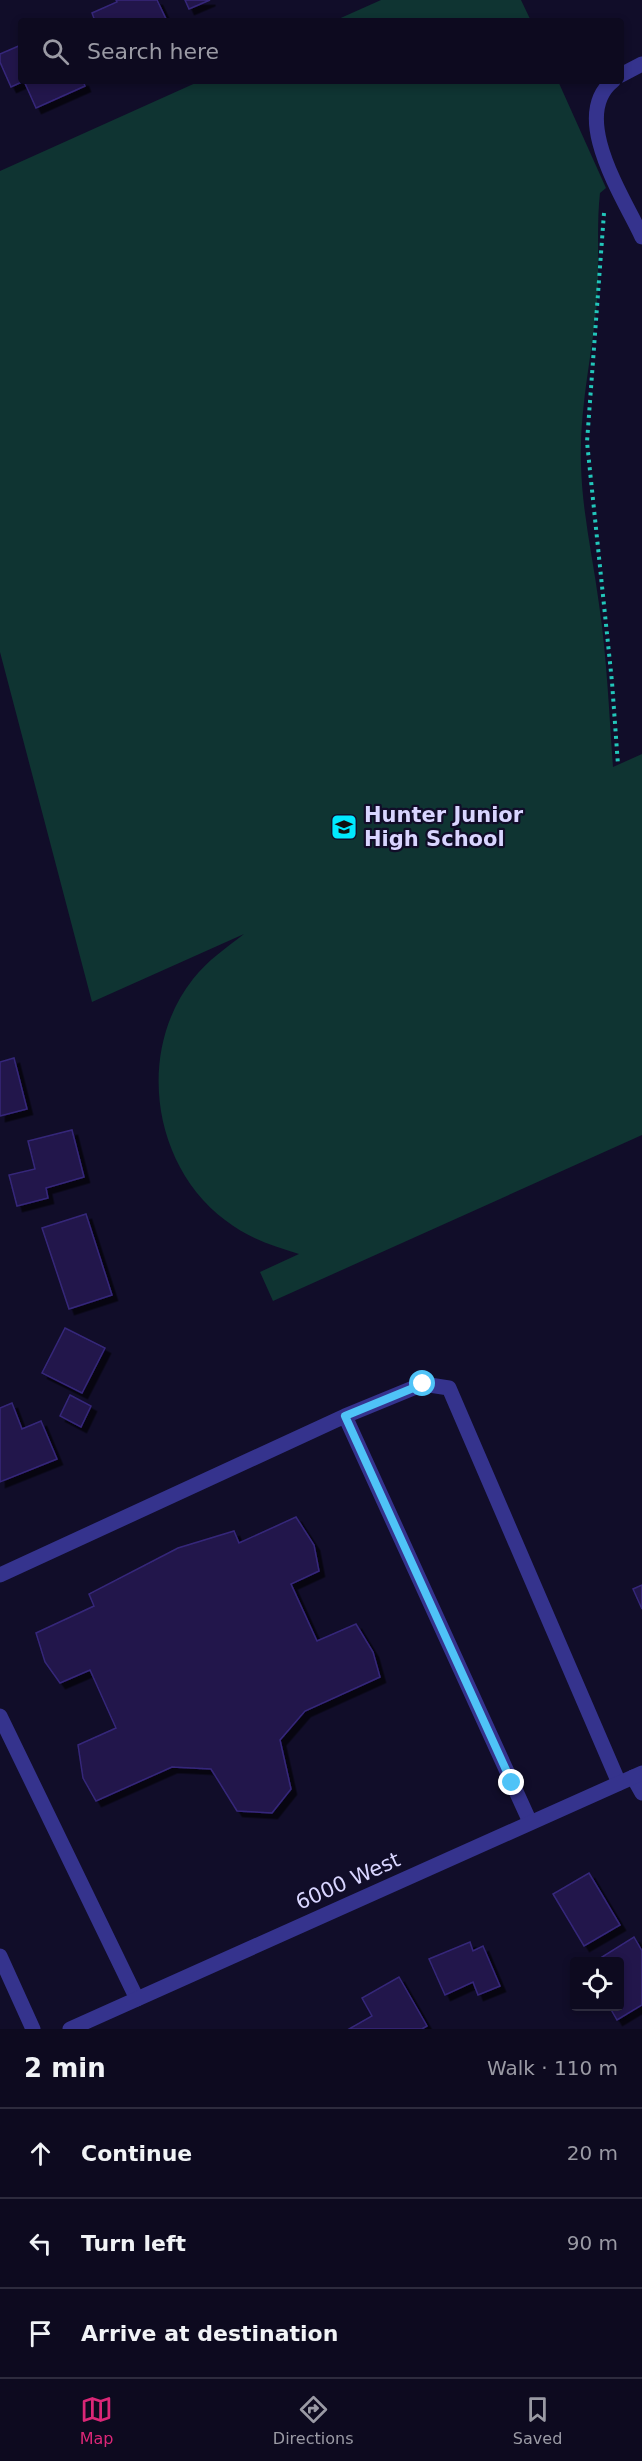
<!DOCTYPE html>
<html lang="en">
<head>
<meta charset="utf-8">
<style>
  body { margin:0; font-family:"DejaVu Sans",sans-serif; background:#1b182c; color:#f1f3f6 }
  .controls { position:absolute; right:18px; bottom:18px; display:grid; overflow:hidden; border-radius:6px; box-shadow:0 3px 9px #0003 }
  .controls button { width:54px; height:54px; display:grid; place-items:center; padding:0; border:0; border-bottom:2px solid #2d2b3d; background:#0d0a1f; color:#f1f3f6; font:30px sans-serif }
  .stop { position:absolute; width:18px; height:18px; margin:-14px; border:4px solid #4fc3f7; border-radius:50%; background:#fff }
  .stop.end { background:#4fc3f7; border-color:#fff; box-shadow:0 2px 6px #0008 }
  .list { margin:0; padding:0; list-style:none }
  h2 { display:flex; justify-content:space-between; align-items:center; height:78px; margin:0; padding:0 24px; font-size:26px }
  h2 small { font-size:20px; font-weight:400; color:#9a9aa4 }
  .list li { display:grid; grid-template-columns:39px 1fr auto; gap:18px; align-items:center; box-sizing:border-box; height:90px; padding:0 24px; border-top:2px solid #2d2b3d }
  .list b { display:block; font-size:22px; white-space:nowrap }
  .list em { font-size:20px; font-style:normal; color:#9a9aa4 }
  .icon { flex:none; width:33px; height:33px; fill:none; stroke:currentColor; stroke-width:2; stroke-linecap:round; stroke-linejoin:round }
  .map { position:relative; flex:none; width:642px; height:2029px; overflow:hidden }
  .search { position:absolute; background:#0d0a1f; box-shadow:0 3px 9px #0003; left:18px; right:18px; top:18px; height:66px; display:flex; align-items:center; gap:15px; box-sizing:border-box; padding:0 21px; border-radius:6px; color:#9a9aa4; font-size:22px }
  .sheet { height:348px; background:#0d0a1f }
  nav { display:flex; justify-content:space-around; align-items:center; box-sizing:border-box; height:84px; border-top:2px solid #2d2b3d; background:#0d0a1f; font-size:16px; color:#9a9aa4 }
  nav a { display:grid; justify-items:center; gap:3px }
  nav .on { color:#db2777 }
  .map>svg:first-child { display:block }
</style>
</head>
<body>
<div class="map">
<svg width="642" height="2029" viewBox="0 0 642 2029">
  <defs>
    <filter id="shadow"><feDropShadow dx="5.5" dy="5.5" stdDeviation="0" flood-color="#0009"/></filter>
  </defs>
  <rect width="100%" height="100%" fill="#110d29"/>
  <!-- green -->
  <path fill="#0f3432" d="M381,0H521L531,21H334Z
    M200,81H558L606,188L600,193C596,229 600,265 597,302C592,356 579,410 581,464C582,512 593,558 599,604C607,658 609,713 613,767L642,754V1135L273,1301L260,1272L299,1254C272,1246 248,1238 225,1220C152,1165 136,1051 193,979C208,960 226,948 244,934L92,1002L0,652V171Z"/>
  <!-- building -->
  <path fill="#21174c" stroke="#36277a" stroke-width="1.5" filter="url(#shadow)" d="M116,0H157L167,21H95L92,13L117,2Z
    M185,0H210L189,9Z
    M21,45V81H24L11,87L0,62V54Z
    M24,81H83L85,86L36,108Z
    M14,1058L27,1109L0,1116V1062Z
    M72,1130L84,1177L46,1188L48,1198L17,1206L9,1175L35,1169L28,1141Z
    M86,1214L112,1295L69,1309L42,1228Z
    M65,1328L105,1348L82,1393L42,1373Z
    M70,1395L91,1406L81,1427L60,1416Z
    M12,1403L22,1429L41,1421L57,1459L0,1482V1408Z
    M296,1517L314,1545L319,1571L291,1584L317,1641L356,1624L373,1652L380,1677L305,1711L280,1740L291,1789L272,1813L237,1811L211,1769L172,1767L96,1801L83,1778L78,1745L116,1728L90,1670L60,1683L45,1662L36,1633L94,1606L89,1594L178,1548L234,1531L239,1543Z
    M642,1585V1609L633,1589Z
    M589,1873L620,1925L584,1946L553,1894Z
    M634,1937L642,1951V2005L617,2020L609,2006H620V1962H594Z
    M470,1942L473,1951L483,1946L500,1986L478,1995L473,1982L445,1995L429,1959Z
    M399,1977L427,2026L422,2029H349L372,2016L362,1998Z"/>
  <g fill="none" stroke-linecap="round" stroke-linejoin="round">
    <!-- path -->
    <path stroke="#22c6ba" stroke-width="4" stroke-dasharray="3 4.5" stroke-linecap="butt" d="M604,213L587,442L612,682L618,765"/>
    <!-- service -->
    <path stroke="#35338d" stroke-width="15" d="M621,75L642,64
      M613,81C569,116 624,198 642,237
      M345,1416L423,1384L449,1388L619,1783
      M0,1575L345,1416L530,1822
      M0,1716L137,1999
      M0,1956L33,2029"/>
    <!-- minor -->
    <path stroke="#35338d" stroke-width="15" d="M633,1777L642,1793"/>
    <!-- tertiary -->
    <path stroke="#35338d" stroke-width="15" d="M70,2029L642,1773"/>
  </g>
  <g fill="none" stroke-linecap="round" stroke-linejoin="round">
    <!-- route -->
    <path stroke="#4fc3f7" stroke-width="8" d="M423,1384L345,1416L512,1783"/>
  </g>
  <!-- icons -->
  <defs>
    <symbol id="school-square" viewBox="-11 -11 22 22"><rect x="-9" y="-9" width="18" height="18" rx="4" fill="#01e9ff" stroke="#110d29"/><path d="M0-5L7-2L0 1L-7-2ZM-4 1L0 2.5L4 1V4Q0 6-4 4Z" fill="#111"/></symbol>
  </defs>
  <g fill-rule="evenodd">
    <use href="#school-square" x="329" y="812" width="30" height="30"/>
  </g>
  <g text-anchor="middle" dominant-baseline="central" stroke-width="4.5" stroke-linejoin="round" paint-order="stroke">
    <!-- poi labels -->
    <g font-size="21" font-weight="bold" fill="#d9d5ff" stroke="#110d29" text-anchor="start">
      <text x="364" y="815">Hunter Junior<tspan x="364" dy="24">High School</tspan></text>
    </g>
    <!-- street labels -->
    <g font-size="21" fill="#d9d5ff" stroke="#110d29">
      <text transform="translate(348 1881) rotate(-24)">6000 West</text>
    </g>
  </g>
</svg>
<div class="controls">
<button><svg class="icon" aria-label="locate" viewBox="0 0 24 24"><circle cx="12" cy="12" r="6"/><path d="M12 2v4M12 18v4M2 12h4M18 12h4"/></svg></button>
</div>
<div class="stop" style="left:423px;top:1384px"></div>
<div class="stop end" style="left:512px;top:1783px"></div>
<div class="search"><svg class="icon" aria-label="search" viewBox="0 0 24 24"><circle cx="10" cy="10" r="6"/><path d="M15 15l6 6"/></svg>Search here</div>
</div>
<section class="sheet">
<h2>2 min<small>Walk · 110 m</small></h2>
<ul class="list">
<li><svg class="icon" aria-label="ahead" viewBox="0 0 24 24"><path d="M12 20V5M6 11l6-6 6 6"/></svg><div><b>Continue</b></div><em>20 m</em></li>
<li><svg class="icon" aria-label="left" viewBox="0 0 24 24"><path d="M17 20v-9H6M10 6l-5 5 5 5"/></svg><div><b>Turn left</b></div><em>90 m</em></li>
<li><svg class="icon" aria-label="arrive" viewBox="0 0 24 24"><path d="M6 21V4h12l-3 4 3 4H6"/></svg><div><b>Arrive at destination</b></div></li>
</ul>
</section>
<nav>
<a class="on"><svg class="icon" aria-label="map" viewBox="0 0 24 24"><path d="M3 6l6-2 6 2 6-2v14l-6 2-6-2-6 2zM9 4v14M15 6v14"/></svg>Map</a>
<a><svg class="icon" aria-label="directions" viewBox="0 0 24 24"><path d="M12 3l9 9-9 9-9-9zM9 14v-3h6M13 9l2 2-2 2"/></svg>Directions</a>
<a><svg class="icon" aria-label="saved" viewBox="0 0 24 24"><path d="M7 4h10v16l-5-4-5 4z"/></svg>Saved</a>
</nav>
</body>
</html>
